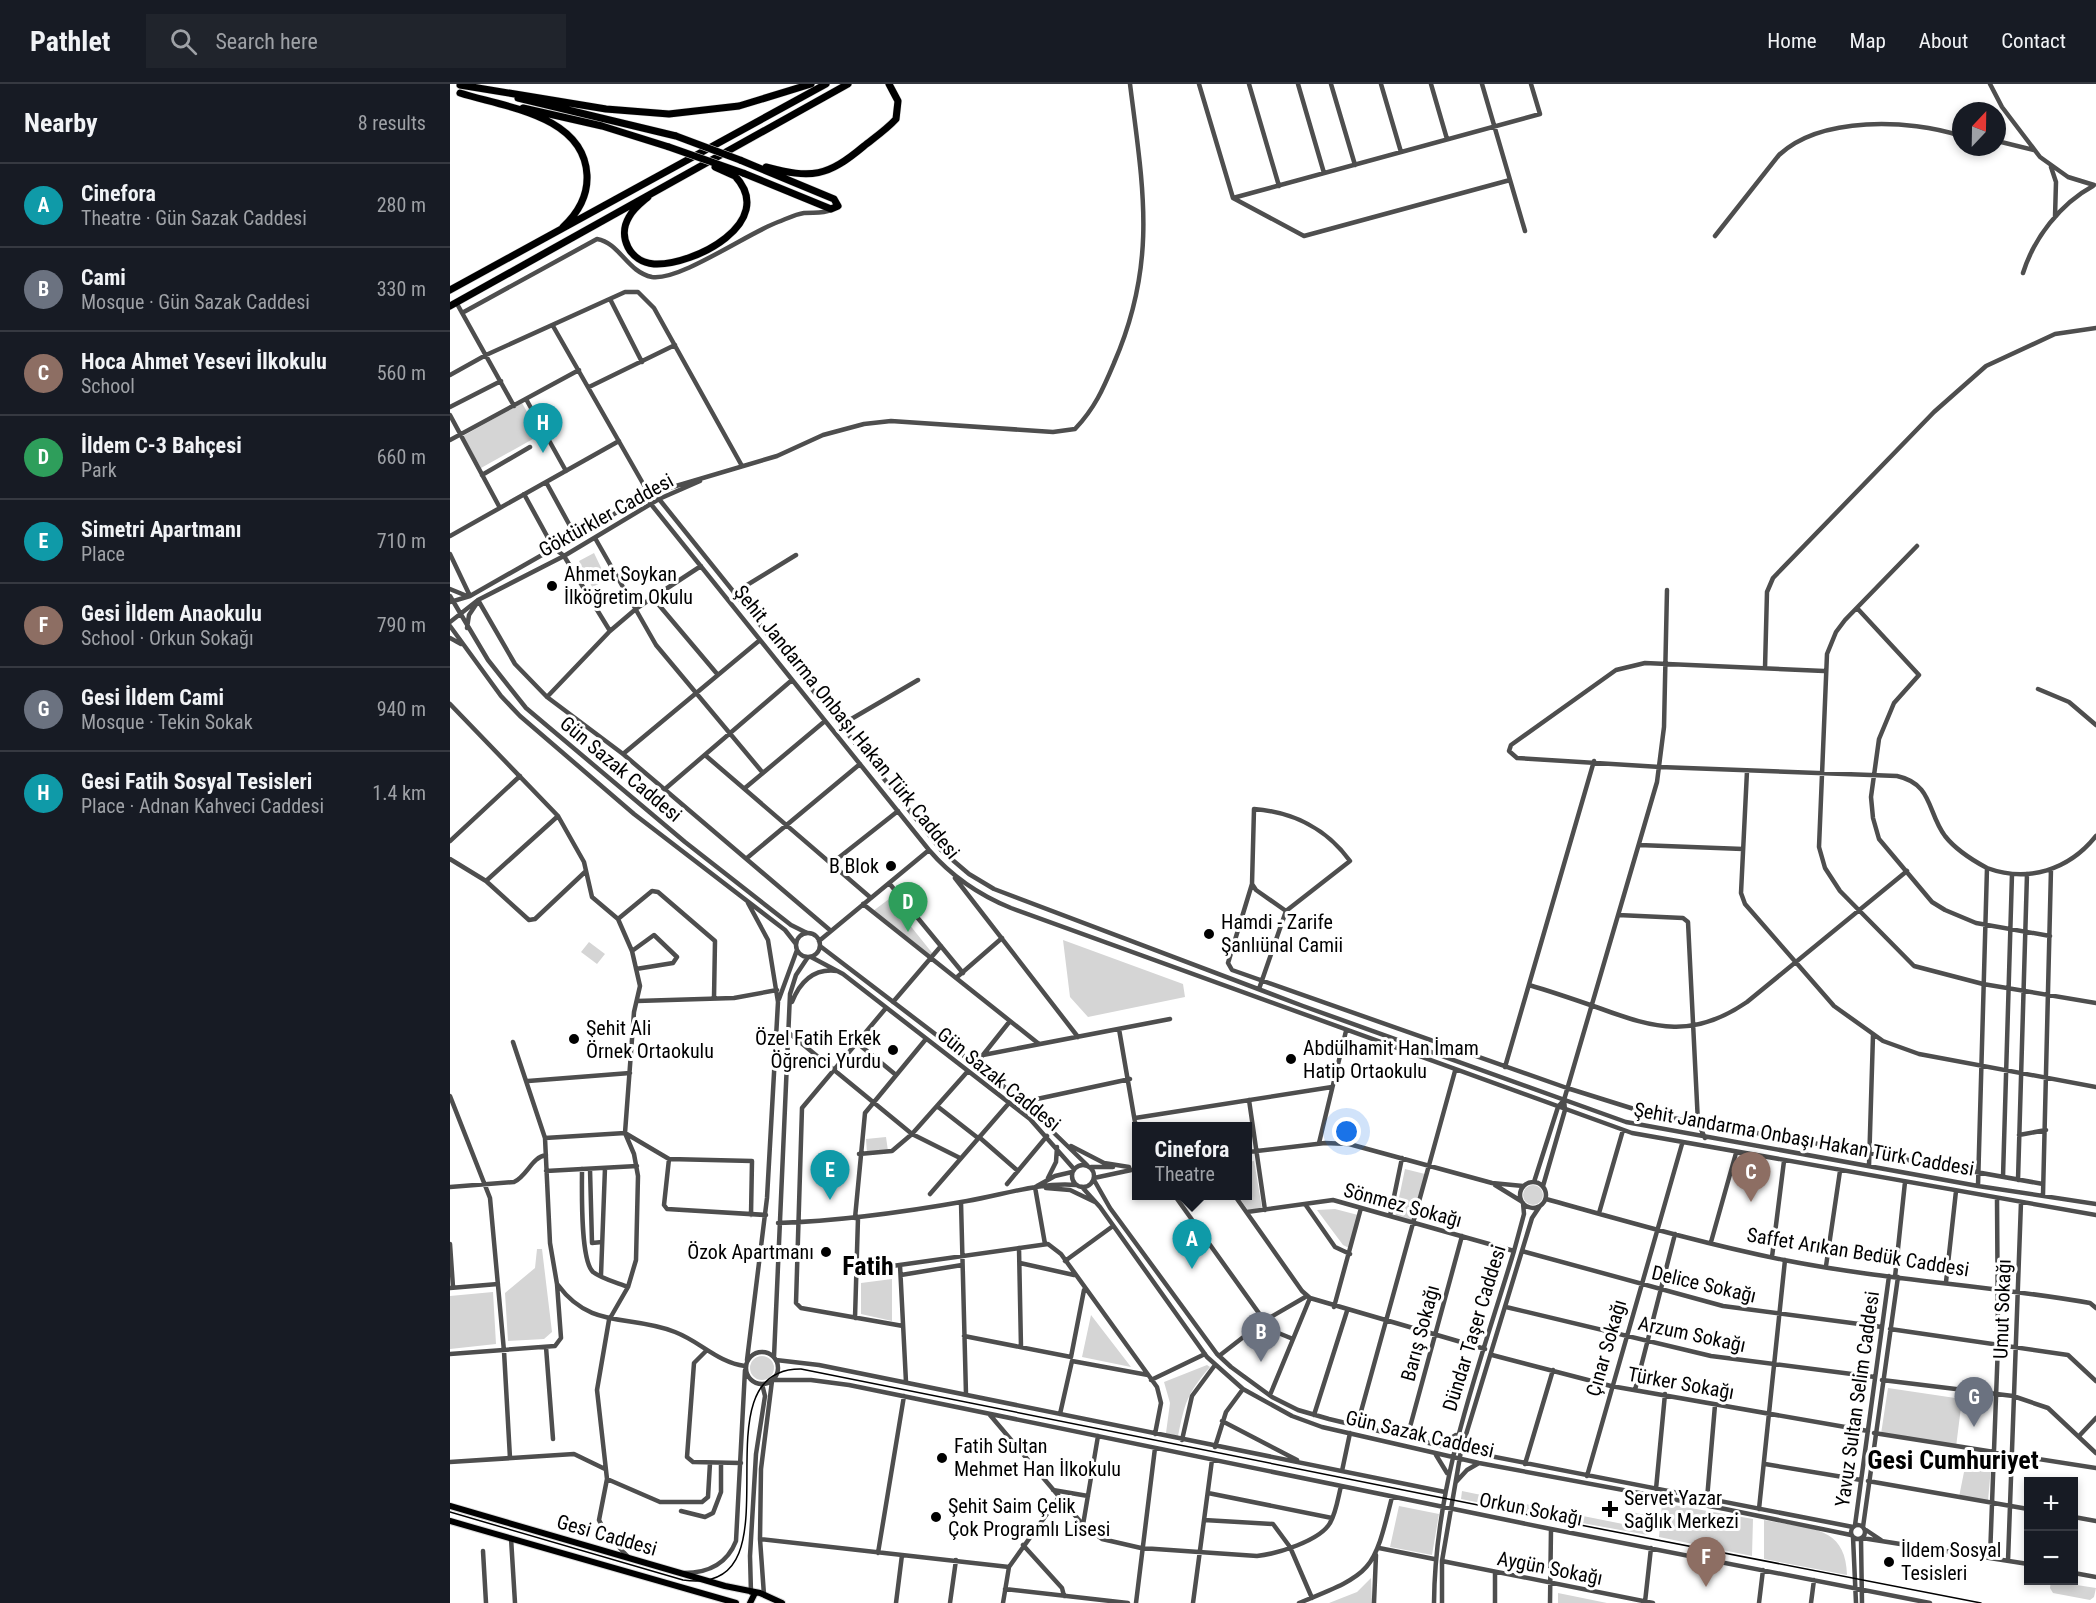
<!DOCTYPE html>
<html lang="en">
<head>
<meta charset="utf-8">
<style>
  body { margin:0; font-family:"Roboto Condensed",sans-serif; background:#20242c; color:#f1f3f6 }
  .controls { position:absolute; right:18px; bottom:18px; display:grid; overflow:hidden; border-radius:0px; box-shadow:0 3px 9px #0003 }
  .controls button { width:54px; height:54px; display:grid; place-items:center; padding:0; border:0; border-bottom:2px solid #363941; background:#171b24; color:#f1f3f6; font:30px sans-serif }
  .compass { position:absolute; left:1502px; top:18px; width:54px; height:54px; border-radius:50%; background:#171b24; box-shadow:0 3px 9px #0003; rotate:22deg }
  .you { position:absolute; left:897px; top:1048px; width:21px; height:21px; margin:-15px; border:4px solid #fff; border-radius:50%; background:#1a73e8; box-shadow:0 0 0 9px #1a73e833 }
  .badge { display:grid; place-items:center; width:39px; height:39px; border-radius:50%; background:#858687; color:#fff; font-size:20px; font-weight:700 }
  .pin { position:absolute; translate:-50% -50px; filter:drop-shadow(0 2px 3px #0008) }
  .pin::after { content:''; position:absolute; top:32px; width:21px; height:18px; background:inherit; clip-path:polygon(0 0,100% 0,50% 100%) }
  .popup { position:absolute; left:682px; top:1038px; width:120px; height:78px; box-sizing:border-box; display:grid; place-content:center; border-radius:0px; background:#171b24; filter:drop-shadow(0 2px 4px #0005); font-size:20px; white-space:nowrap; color:#9ea1a6 }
  .popup b { font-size:22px; color:#f1f3f6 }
  .popup::after { content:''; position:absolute; left:50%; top:100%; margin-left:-12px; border:12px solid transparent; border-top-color:#171b24 }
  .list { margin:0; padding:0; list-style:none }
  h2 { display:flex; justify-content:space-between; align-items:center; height:78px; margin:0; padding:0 24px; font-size:26px }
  h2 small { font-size:20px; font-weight:400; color:#9ea1a6 }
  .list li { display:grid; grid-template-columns:39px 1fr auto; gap:18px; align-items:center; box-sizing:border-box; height:84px; padding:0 24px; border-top:2px solid #363941 }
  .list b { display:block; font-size:22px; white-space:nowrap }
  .list p { margin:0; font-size:20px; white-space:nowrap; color:#9ea1a6 }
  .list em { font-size:20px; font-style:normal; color:#9ea1a6 }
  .icon { flex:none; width:33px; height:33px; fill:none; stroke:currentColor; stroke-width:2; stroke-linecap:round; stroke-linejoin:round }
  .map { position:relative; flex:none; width:1646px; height:1519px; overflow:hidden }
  header { display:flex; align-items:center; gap:36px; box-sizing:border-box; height:84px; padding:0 30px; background:#171b24; border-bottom:2px solid #363941 }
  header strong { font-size:28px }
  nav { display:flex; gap:33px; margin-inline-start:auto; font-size:21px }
  .search { width:420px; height:54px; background:#20242c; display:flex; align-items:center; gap:15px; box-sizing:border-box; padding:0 21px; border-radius:0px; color:#9ea1a6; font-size:22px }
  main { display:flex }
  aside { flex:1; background:#171b24 }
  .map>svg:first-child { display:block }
</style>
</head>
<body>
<header>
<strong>Pathlet</strong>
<div class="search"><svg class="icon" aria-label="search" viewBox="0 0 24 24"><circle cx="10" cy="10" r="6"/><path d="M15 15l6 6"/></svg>Search here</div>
<nav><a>Home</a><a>Map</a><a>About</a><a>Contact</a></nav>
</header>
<main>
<aside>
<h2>Nearby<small>8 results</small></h2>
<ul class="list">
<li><span class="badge" style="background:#0f9aa8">A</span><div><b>Cinefora</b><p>Theatre · Gün Sazak Caddesi</p></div><em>280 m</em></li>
<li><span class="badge" style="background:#6b7280">B</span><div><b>Cami</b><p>Mosque · Gün Sazak Caddesi</p></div><em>330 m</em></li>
<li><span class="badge" style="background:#8d6e63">C</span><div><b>Hoca Ahmet Yesevi İlkokulu</b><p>School</p></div><em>560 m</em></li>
<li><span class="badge" style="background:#2e9e5b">D</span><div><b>İldem C-3 Bahçesi</b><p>Park</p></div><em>660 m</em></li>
<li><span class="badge" style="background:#0f9aa8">E</span><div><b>Simetri Apartmanı</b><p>Place</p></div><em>710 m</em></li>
<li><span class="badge" style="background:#8d6e63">F</span><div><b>Gesi İldem Anaokulu</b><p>School · Orkun Sokağı</p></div><em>790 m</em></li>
<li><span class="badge" style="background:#6b7280">G</span><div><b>Gesi İldem Cami</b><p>Mosque · Tekin Sokak</p></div><em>940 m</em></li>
<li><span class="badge" style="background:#0f9aa8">H</span><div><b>Gesi Fatih Sosyal Tesisleri</b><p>Place · Adnan Kahveci Caddesi</p></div><em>1.4 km</em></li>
</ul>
</aside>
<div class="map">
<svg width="1646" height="1519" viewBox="0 0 1646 1519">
  <rect width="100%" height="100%" fill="#fff"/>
  <!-- green -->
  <path fill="#d5d5d5" d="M72,319L90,351L31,384L13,352Z
    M144,469L157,496L142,503L129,477Z
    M439,815L483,870L481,873L423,827Z
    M613,856L733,900L735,913L638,933L620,913Z
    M139,858L155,870L147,880L131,868Z
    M436,1053L438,1067L417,1069L416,1055Z
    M804,1077L812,1124L798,1126L788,1112H798V1078Z
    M955,1085L975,1090L962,1139L945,1133Z
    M1073 1111a10 10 0 1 1 20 0a10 10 0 1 1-20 0Z
    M885,1125L908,1131L901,1165L893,1161L867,1126Z
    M87,1165H92L102,1248L94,1255L58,1257L55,1209L85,1184Z
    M442,1195V1237L411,1230V1199Z
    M43,1208L46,1260L0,1265V1212Z
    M641,1231L681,1283L632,1273Z
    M300 1284a12 12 0 1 1 24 0a12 12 0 1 1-24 0Z
    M757,1281L760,1283C737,1310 735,1318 728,1352L716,1349L720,1319L714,1298Z
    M1438,1304L1512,1315L1506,1363L1431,1350Z
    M1518,1368L1542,1371L1538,1417L1509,1413Z
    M1012,1407L1128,1431L1127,1438L1011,1415Z
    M1212,1419L1303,1435L1302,1472L1209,1453Z
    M949,1422L989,1430L982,1471L940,1463Z
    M1181,1428L1200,1432L1198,1451L1132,1439L1133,1432L1178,1441Z
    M1314,1436C1355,1445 1396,1439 1397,1491L1314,1475Z
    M921,1494L922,1519H879L907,1508Z
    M1601,1497L1646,1504L1644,1513L1640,1516L1603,1509L1600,1504Z
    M1108,1509L1157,1519H1108Z"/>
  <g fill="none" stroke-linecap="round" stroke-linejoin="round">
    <defs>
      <path id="major" d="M0,1422L275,1502L310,1509L332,1519
        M0,1437L286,1519
        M300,1519L305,1509"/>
      <path id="highway" d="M10,1L156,25L219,30L289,22L361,0
        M10,9C54,23 134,31 137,91C138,113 128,129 113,143
        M68,14L226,52
        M73,24L152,42L219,63
        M290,76L384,115L388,122L381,125L293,89
        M316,83C362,95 377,93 414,62C424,54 437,45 446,35L448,17L439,0
        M198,113C191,119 183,125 179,133C167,153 180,178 204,180C244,182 328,138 285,92
        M0,206L376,0
        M0,222L398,0"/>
    </defs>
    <!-- major casing -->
    <use href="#major" stroke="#dbdbdb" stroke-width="8"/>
    <!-- highway casing -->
    <use href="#highway" stroke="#dbdbdb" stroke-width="8"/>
    <!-- minor -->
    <path stroke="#4e4e4e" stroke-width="4.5" d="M749,0L783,114L854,152L1060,96
      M799,0L829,102
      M848,0L874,89
      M881,0L905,81
      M931,0L951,68
      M981,0L997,55
      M1032,0L1075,147
      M1540,0L1552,23L1590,73L1618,93L1644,101
      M1547,57L1584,66
      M1601,83L1606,98L1605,133
      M783,114L1090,30L1081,0
      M1265,152L1329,71C1371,32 1459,35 1511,52
      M1573,189C1584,154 1610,120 1643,102
      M160,215L192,278
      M6,218L64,322
      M12,229L147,155C170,159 177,188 202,193C230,197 298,149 328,138C336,135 346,130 354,129C364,128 372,130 381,126
      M103,242L199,410L200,419L479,766C502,793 529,811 561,824L1182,1049L1646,1131
      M0,291L36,271L175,208H188L204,224L292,382
      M139,303L225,261
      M76,315L116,387
      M0,323L51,297
      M0,331L50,424
      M0,356L129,286
      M32,391L80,363
      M96,398L125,451
      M74,410L103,463L114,472L160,547
      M199,410L209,415L492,767L519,790L544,805L853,922L1176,1038L1528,1102L1646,1120
      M0,452L169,357
      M145,454L206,561L313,689
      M1467,462L1395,536L1386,548L1377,570L1369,763L1375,784L1390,807L1464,882L1533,900L1646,919
      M0,470L20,512
      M0,505L17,512
      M284,509L346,471
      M0,512L38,576L76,624L235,758L341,841L357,849
      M203,514L268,591
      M28,516L65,580L97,613L173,670L381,847
      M0,518L20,512L199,410L327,372L373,351L414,340L441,337L603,348L625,345C645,324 653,305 664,279C708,178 693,104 680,0
      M1407,524L1469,591L1444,619L1429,655L1421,713L1423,734L1429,755L1482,818L1495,826L1526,839L1600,852
      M0,538L28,516L114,472L209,415L250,397
      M0,542L51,612L70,632L184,730L335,846L346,860
      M17,544L19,531L27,519
      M0,554L11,560
      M1315,584L1317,508L1323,494L1484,328L1536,282L1605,250L1646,244
      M1374,587L1195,579L1166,586L1061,661L1059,667L1067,674L1210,683L1447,692C1483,700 1477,728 1495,752C1506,766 1522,776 1537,784L1528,1102
      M1588,605L1619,618L1646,641
      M97,613L160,547L187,524L251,482
      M0,620L108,732L134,778L142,813L168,835L182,867L190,902L184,928L175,1049L184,1070L188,1092L186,1176L178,1203L159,1236L147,1306L157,1395L149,1436L155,1448L179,1474
      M391,641L468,596
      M173,670L310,556
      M255,671L421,814
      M1297,687L1291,809L1295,820L1384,922L1433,957L1469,970L1646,1003
      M295,704L375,637
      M215,705L342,596
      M0,757L70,692
      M1189,761L1293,765
      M297,774L410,680
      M0,775L36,797L79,836L85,835L136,787
      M382,779L448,727
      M1537,784C1578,799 1619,786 1646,752
      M505,794L628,953
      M36,797L108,732
      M439,799L513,889
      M802,800L778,879L782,886L1117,1004L1200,1030L1593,1100
      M413,820L589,960
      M1168,831L1233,834L1238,838L1248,1039L1255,1054
      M168,835L202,807L208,808L265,857L264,914
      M346 861a12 12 0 1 1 24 0a12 12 0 1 1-24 0Z
      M369,857L479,766
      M370,862L565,1011L637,1081
      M182,867L204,851L227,873L223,879L186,885
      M361,873L393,890L580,1035L624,1085
      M506,894L552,854
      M1079,901C1103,908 1126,916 1149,924C1206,945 1243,955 1297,918L1457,787
      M809,905L836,827L900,777C877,745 843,728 804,725L802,800L806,806L836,827
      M329,915L347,866
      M187,917L284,914L327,906
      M342,918C350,898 364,884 387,887
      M443,918L491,862
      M436,924L352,1024L346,1219L351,1224L453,1242
      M669,945L686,1044
      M339,949L462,1050L510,1074
      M406,958L446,991
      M533,971L720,935
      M525,981L560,937
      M1055,983L1144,677
      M78,997L180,989
      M0,1012L40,1114L54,1267L60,1374
      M799,1016L815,1126
      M573,1018L680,995
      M487,1022L528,1054
      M685,1034L882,1003
      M1569,1051L1596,1046
      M529,1053L568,1087
      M95,1054L175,1049L219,1075L302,1077L301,1131
      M869,1059L896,947
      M621,1062L654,1079L679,1083
      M798,1068L875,1059L899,1060L1042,1099L1073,1102
      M409,1070L442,1067L462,1050L518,987
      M219,1075L214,1121L217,1125L316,1131
      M622 1092a11 11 0 1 1 22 0a11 11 0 1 1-22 0Z
      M1419,1082L1423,951
      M641,1083H663
      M132,1085C132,1104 130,1176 143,1188C152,1195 168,1199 178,1203
      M140,1085L142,1159L152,1158
      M96,1087L187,1082
      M1553,1093L1562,790
      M598,1094L606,1078L607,1063
      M644,1094L686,1085
      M644,1096L660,1124L767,1270L781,1283L822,1313L848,1326L879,1335L1004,1365L1403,1443
      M1568,1096L1577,790
      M1070 1111a13 13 0 1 1 26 0a13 13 0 1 1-26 0Z
      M1084,1098L1108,1023L1114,1016
      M557,1100L597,1052
      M1045,1101L1071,1117
      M587,1102L605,1092L622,1088
      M1093,1102L1115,1026L1114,1016L1207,698L1214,643L1217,506
      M0,1103L64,1098C77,1092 82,1073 96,1071
      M585,1103L595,1160
      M632,1103L650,1123L757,1273L793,1305L842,1332L872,1343L1029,1379L1275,1425L1401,1451
      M596,1104L620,1106L645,1118
      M480,1110L559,1019
      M1593,1111L1601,785
      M725,1112L821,1246L843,1255
      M785,1112L852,1207L860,1214L1035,1265
      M1096,1115C1175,1137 1254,1160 1334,1176C1434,1196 1538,1201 1640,1219L1646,1224
      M511,1118L516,1310
      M855,1120L885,1163L900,1170
      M797,1128L883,1116L1064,1167
      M1149,1129L1173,1046
      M940,1132L952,1074
      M405,1134L415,1029L476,955
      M328,1139C392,1137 455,1128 517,1117C553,1111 589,1098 626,1101
      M1261,1158L1286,1069
      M0,1160L3,1203
      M569,1164L571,1263
      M1072,1167L1273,1222L1432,1243
      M1322,1173L1334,1077
      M615,1177L663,1142
      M570,1179L624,1191
      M450,1181L456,1298
      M1376,1182L1390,1087
      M407,1187L598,1160L611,1170L707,1303L711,1319L705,1350
      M151,1191L155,1084
      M451,1191L512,1181
      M1445,1193L1455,1098
      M1496,1198L1506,1107
      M108,1201C141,1246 180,1230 225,1248C251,1258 267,1278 295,1282
      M0,1204L48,1200
      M884,1223L911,1124
      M1056,1223L1261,1272L1425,1293
      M405,1234L408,1134
      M1440,1245L1618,1271L1646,1297
      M514,1252L621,1273L634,1206
      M96,1263L103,1355
      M256,1267L244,1279L237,1373L243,1378L291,1379
      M296 1284a16 16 0 1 1 32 0a16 16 0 1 1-32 0Z
      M0,1270L105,1262L111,1254L107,1200L100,1159L95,1054L63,958
      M1042,1271L1161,1302L1418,1347
      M769,1272L814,1237L857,1212
      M324,1273L340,910L346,891L358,873
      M297,1276L317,1114L328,918L318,856L298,819
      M326,1276L369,1281L995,1408
      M323,1296H361L399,1301L1101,1445L1480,1519
      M701,1296L755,1270
      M1432,1296L1563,1312L1598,1324L1646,1369
      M1185,1306L1225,1150
      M820,1311L860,1214
      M610,1330L622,1277L698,1291
      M540,1331L634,1442L652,1455L691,1464L807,1472C826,1470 870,1457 880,1439C886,1429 888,1414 891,1402
      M864,1331L897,1227
      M772,1337L847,1376
      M907,1342L1005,987
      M1424,1349L1646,1384
      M1630,1351L1646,1334
      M1016,1353L1026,1369
      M957,1354L1012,1152
      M732,1356L742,1312L765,1281
      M990,1361L1006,1351
      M765,1363L776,1328L793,1305
      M986,1371L997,1389
      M0,1378L124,1370L155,1385
      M1075,1380L1103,1286
      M1315,1380L1411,1396
      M892,1387L900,1349
      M1137,1392L1232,1060
      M157,1395L210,1418H252L258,1413L260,1379
      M1418,1397L1578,1425
      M1006,1398L1017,1386L1029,1379
      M1206,1405L1215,1310
      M603,1406L638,1412
      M758,1409L882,1434
      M1257,1415L1265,1321
      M1309,1425L1335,1176
      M231,1427L255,1433L263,1429L271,1408V1379
      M1624,1433L1646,1437
      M754,1436L823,1440L840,1463L862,1514
      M1401 1448a7 7 0 1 1 14 0a7 7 0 1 1-14 0Z
      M633,1441L648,1352
      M1405,1441L1439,1192
      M1413,1443L1448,1193
      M1416,1446L1431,1456
      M1403,1453L1406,1519
      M61,1454L65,1519
      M1412,1454L1578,1480
      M310,1455L559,1483L553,1519
      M1411,1455L1412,1519
      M573,1461L612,1504L614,1512
      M929,1464L984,1475
      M33,1467L36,1519
      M428,1469L454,1312
      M1540,1473L1548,1260L1547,1114
      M992,1477L1203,1519
      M1558,1477L1571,1118
      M559,1483L609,1413
      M234,1489C258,1489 277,1480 286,1457L295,1286
      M1045,1489V1519
      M1624,1489L1646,1493
      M555,1505L678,1519
      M301,1509L300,1472L306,1370L315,1312L312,1300
      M314,1511L310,1455L311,1385L322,1297
      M1195,1518L1201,1464
      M446,1519L452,1471
      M500,1519L506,1476
      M686,1519L705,1364
      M743,1519L762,1376
      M849,1519C922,1489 923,1490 942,1413
      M924,1519L926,1471
      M984,1519C985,1397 1029,1283 1064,1167L1074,1130L1073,1119
      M992,1519V1477L1011,1367L1082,1134L1090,1122
      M1100,1519L1101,1445
      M1309,1519L1313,1486
      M1361,1519L1364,1496"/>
    <!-- major -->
    <use href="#major" stroke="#000" stroke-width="6"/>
    <!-- highway -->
    <use href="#highway" stroke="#000" stroke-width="7"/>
    <!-- tram -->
    <path stroke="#000" stroke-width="1.5" d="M0,1428L233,1496C357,1515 240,1284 351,1285L1043,1424L1531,1519"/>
    <defs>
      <path id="highway-bridge" d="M226,52L290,76
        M219,63L293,89
        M265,83L285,92"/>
    </defs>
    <!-- highway-bridge casing -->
    <use href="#highway-bridge" stroke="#dbdbdb" stroke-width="8" stroke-linecap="butt"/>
    <!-- highway-bridge -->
    <use href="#highway-bridge" stroke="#000" stroke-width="7"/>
  </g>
  <!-- markers -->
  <g fill="#000" stroke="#fff" stroke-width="2">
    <circle cx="102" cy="502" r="6"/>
    <circle cx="441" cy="782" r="6"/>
    <circle cx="759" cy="850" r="6"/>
    <circle cx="124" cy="955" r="6"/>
    <circle cx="443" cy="966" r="6"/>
    <circle cx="841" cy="975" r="6"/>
    <circle cx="376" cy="1168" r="6"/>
    <circle cx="492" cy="1374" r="6"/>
    <path d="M1157 1416h6v6h6v6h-6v6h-6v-6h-6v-6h6z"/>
    <circle cx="486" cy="1433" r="6"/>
    <circle cx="1439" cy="1478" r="6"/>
  </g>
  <g text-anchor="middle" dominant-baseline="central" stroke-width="6" stroke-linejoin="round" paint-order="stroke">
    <!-- street labels -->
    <g font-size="20" fill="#000" stroke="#fff">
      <text transform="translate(156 431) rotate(-29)">Göktürkler Caddesi</text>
      <text transform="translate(397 638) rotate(51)">Şehit Jandarma Onbaşı Hakan Türk Caddesi</text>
      <text transform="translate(171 685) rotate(40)">Gün Sazak Caddesi</text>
      <text transform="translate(549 995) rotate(39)">Gün Sazak Caddesi</text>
      <text transform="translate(1354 1055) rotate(10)">Şehit Jandarma Onbaşı Hakan Türk Caddesi</text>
      <text transform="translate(953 1121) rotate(15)">Sönmez Sokağı</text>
      <text transform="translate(1408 1168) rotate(9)">Saffet Arıkan Bedük Caddesi</text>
      <text transform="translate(1254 1200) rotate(13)">Delice Sokağı</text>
      <text transform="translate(1552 1225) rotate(-88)">Umut Sokağı</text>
      <text transform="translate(1024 1244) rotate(-73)">Dündar Taşer Caddesi</text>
      <text transform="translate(970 1249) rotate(-75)">Barış Sokağı</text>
      <text transform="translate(1242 1250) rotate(12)">Arzum Sokağı</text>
      <text transform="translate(1156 1264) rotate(-74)">Çınar Sokağı</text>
      <text transform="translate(1231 1299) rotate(10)">Türker Sokağı</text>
      <text transform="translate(1407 1315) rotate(-82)">Yavuz Sultan Selim Caddesi</text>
      <text transform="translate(970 1350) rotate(13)">Gün Sazak Caddesi</text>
      <text transform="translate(1081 1425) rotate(11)">Orkun Sokağı</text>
      <text transform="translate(157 1451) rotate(16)">Gesi Caddesi</text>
      <text transform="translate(1100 1484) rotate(11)">Aygün Sokağı</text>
    </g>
    <!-- poi labels -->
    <g font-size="20" fill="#000" stroke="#fff" text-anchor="start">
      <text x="114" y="490">Ahmet Soykan<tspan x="114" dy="23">İlköğretim Okulu</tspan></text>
      <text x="429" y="782" text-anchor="end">B Blok</text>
      <text x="771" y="838">Hamdi - Zarife<tspan x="771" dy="23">Şanlıünal Camii</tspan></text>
      <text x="136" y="944">Şehit Ali<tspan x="136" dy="23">Örnek Ortaokulu</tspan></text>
      <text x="431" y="954" text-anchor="end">Özel Fatih Erkek<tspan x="431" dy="23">Öğrenci Yurdu</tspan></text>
      <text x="853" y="964">Abdülhamit Han İmam<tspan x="853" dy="23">Hatip Ortaokulu</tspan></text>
      <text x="364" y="1168" text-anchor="end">Özok Apartmanı</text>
      <text x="504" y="1362">Fatih Sultan<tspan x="504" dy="23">Mehmet Han İlkokulu</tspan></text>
      <text x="1174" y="1414">Servet Yazar<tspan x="1174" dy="23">Sağlık Merkezi</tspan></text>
      <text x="498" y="1422">Şehit Saim Çelik<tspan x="498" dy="23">Çok Programlı Lisesi</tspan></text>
      <text x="1451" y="1466">İldem Sosyal<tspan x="1451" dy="23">Tesisleri</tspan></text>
    </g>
    <!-- district labels -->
    <g font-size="26" font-weight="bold" fill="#000" stroke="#fff">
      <text x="418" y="1182">Fatih</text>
      <text x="1503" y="1376">Gesi Cumhuriyet</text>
    </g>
  </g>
</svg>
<div class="controls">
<button>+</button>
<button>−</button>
</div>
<svg class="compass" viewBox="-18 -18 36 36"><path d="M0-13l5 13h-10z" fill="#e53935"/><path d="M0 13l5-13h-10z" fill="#9ea1a6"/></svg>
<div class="you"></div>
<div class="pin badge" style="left:742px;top:1185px;background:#0f9aa8">A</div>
<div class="popup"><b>Cinefora</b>Theatre</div>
<div class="pin badge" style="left:811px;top:1278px;background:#6b7280">B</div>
<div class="pin badge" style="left:1301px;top:1118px;background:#8d6e63">C</div>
<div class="pin badge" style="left:458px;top:848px;background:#2e9e5b">D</div>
<div class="pin badge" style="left:380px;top:1116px;background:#0f9aa8">E</div>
<div class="pin badge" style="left:1256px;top:1503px;background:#8d6e63">F</div>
<div class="pin badge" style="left:1524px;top:1343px;background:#6b7280">G</div>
<div class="pin badge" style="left:93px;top:369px;background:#0f9aa8">H</div>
</div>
</main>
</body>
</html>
